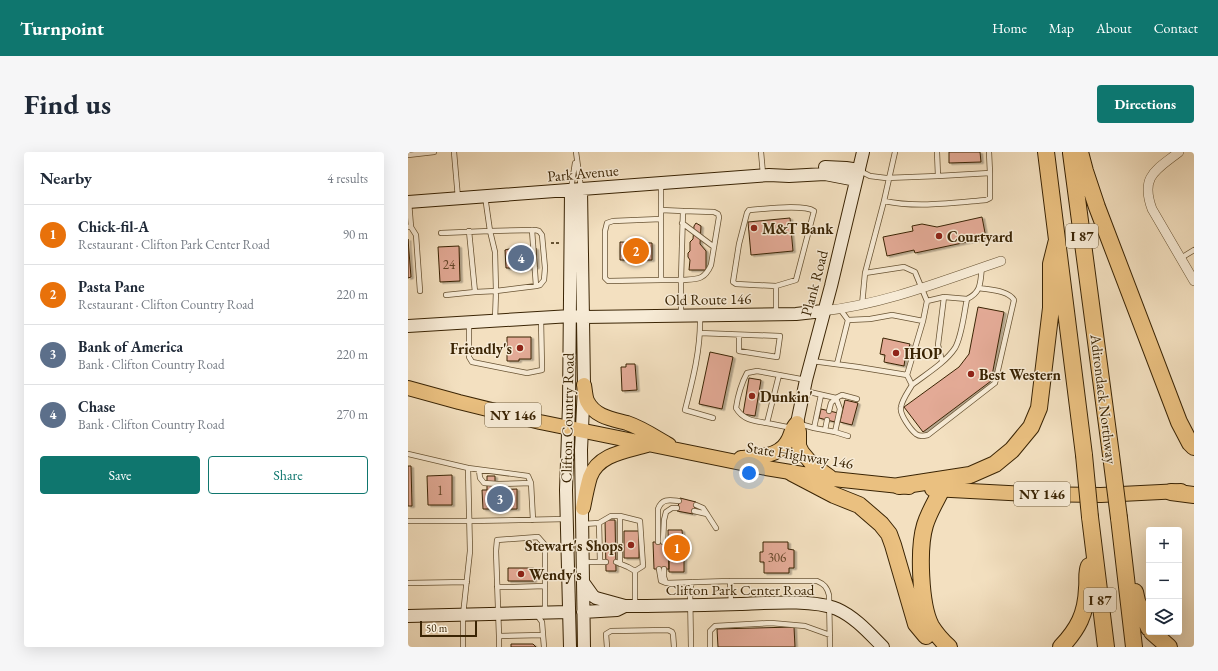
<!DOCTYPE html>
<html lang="en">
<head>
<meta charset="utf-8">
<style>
  body { margin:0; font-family:"EB Garamond",serif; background:#f6f6f7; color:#1f2937 }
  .controls { position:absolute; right:12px; bottom:12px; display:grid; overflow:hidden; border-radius:4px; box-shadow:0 4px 16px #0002 }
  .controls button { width:36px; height:36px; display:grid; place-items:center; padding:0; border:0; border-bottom:1px solid #e0e1e3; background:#fff; color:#1f2937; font:20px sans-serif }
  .scale { position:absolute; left:12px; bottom:10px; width:57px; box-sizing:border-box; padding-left:4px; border:2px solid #3a2404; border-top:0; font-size:11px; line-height:14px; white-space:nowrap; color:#3a2404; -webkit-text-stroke:3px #f7ebd6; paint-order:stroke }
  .you { position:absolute; left:341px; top:321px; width:14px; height:14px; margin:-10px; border:3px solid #fff; border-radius:50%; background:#1a73e8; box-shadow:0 0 0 6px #1a73e833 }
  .badge { display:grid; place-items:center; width:26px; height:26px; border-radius:50%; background:#0f766e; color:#fff; font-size:13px; font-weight:700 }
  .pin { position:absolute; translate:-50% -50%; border:2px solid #fff; box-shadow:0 1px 4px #0006 }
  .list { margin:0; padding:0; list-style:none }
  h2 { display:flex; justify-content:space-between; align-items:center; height:52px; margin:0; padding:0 16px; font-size:17px }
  h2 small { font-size:13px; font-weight:400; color:#747a83 }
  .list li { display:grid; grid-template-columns:26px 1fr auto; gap:12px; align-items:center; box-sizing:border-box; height:60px; padding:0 16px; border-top:1px solid #e0e1e3 }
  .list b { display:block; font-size:15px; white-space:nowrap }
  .list p { margin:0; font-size:13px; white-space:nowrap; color:#747a83 }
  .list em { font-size:13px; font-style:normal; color:#747a83 }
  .actions { display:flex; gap:8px; padding:12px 16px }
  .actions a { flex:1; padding:9px 0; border:1px solid #0f766e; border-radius:4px; text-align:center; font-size:14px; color:#0f766e }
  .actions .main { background:#0f766e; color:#fff }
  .icon { flex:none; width:22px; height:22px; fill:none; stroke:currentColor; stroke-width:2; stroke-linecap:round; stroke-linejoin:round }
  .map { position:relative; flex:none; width:786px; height:495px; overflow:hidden; border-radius:4px }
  header { display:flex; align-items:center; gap:24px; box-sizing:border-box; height:56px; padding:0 20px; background:#0f766e; color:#fff }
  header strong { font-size:19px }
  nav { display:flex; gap:22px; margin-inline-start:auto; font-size:14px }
  .intro { display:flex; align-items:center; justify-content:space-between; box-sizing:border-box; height:96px; padding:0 24px }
  h1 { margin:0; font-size:28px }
  .button { padding:10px 18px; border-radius:4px; background:#0f766e; color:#fff; font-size:14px; font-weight:700 }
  main { display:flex; gap:24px; padding:0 24px }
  aside { flex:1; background:#fff; border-radius:4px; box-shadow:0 4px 16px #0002 }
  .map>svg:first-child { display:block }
</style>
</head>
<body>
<header>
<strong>Turnpoint</strong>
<nav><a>Home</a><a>Map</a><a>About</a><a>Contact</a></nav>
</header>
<div class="intro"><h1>Find us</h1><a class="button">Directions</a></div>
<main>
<aside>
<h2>Nearby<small>4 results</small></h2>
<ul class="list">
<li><span class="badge" style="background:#e8710a">1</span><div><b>Chick-fil-A</b><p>Restaurant · Clifton Park Center Road</p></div><em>90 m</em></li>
<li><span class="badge" style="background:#e8710a">2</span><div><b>Pasta Pane</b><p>Restaurant · Clifton Country Road</p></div><em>220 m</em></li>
<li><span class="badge" style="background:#5c6f8a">3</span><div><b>Bank of America</b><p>Bank · Clifton Country Road</p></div><em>220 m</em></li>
<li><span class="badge" style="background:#5c6f8a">4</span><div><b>Chase</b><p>Bank · Clifton Country Road</p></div><em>270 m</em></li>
</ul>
<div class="actions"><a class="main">Save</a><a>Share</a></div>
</aside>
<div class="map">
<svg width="786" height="495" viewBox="0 0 786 495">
  <defs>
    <filter id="shadow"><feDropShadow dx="2.5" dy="1.5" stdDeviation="0" flood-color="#0004"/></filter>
  </defs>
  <rect width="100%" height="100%" fill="#f3e0c0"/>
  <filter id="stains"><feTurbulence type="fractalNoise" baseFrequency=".005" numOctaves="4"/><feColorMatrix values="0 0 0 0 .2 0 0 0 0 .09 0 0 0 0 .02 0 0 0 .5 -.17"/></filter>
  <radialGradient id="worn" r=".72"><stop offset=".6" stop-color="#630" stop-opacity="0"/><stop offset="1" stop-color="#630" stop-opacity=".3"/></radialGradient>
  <!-- building -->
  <path fill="#e3aa96" stroke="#3a2404" filter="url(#shadow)" d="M541,0H572L573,10L541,11Z
    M574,65L578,86L507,101L506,98L479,104L475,85L505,79L504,74L514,72L529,75Z
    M382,66L385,99L343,103L340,70Z
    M288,71L293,74L292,92L298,99V118H281L282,108L280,105V101L282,99V90L285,87L286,74Z
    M0,87L3,125L0,126Z
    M212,90L244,91V108H212Z
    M51,94L52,129L32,130L30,95Z
    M109,95L116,97L128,96L129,115L110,118L105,116H98L97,98Z
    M570,155L596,160L583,229L515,280L496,255L551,215L561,202Z
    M99,185H123V207H111V209H99Z
    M475,186L502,192L500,198L505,199L502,208L497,207L496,214L476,210L477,203L472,202Z
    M302,200L325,205L314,257L291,252Z
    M218,212H227L229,238L214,239L213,215H218Z
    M341,226L353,228L347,264L335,262Z
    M437,248L450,251L444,273L432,270Z
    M413,257L430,261L427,270L411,266Z
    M0,314H3L4,354H0Z
    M44,323V353H20L19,324Z
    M79,324H87V338L109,337V357H75L74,338H79Z
    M272,346L288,350L285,362L269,359Z
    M197,368H207L208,419H198Z
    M260,378H274L275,390H276V420H261Z
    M216,379H231V406H216Z
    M245,390H261V417H246Z
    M355,390H380V397L386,398V416H381V421H356V410H352V400H355Z
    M100,416H126V429H100Z
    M386,475L387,495H310L309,477Z
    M103,492H125L128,495H103Z"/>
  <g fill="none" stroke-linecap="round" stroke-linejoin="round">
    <defs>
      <path id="lane" d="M46,0L50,46
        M168,0L173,36
        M353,0L355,22
        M487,0L476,49C509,56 544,51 578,48L582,46V21L530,24
        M581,0L582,21
        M0,3L26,0
        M452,19L462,24L478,26L530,24L529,0
        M253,31V128H273V163
        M163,37L167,11
        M253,58L275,59L273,128C288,127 296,129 303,113L311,65L310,62L306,60L275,59
        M253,67L205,69L199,71L197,79V126L200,129L253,128
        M274,71L306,95
        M0,75H3L1,50
        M3,75L8,83L12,139
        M124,78L128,134
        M127,78L131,79L134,83L137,116L136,128L132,133L128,134L88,139L87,100L82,79Z
        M33,81L82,79L77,44
        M773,106L786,98
        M368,134L328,132L325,130L331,92L339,61L341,58C356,57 396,52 406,59L388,128L368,134V162
        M67,140L88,139L87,168
        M38,143L67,140L61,79
        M559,147C574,140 572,130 574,115
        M454,153L457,121L476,49
        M432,157L440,168L462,167L484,163L515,169
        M292,164C293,196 285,227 277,258L305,266
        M61,170V205L64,210L119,221L134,218L133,167
        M292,181L372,184L369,205L331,199V183
        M404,209L450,215L499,223L515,169L519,149L507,120L496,115L457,121
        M534,209L530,193L536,145
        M429,212L440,168
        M499,223L504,233C518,222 537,211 547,196C554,184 556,161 559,147L536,145L519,149
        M504,233C500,240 494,248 493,255C491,262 503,278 508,282C512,285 516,284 520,283L587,231L606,148C600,138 582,138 571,136
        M397,239L428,246L434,243L449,247
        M359,271C346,269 335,268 328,256C330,243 333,232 339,221L349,219L371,223
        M392,272L406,276L413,243
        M384,276L359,271L371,223L398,228
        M406,276L427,280L432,257L428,246L423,251L421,259
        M417,278L419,268
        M427,280L440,284
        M0,302L60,316L120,324L123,331L125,368
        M71,318L72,326L76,331L90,332L123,331
        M288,353L295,356L299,362
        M286,359L299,362L308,376
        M212,364L232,369L235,414L227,419
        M0,369H61L158,367
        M191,371L192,410
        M175,372L191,371L203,364H212V412
        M250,390V357C254,346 262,348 271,349
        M255,390L256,368L258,360L264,356H269
        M176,410H198
        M208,410L220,415L227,419V453
        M251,417L253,429L258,431
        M256,417V425L258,431L322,429
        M0,431L59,430
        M89,435H106L137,434
        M323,452L322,429H409C416,432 419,435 421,443L422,495
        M129,463L134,470L135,483
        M91,484V495
        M55,495V463L62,399L60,316
        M136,495L135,483L91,484L88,399L89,388L130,385L137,393V460
        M199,495L198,482L203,479L260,478L264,480L265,482L266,495
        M283,495L282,438L284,430
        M302,495V479L307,474L363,471L397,474L422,483"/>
      <path id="street" d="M771,0C748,18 732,24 744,57L786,129
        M415,159C477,152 534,129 593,109"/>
      <path id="secondary" d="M417,15L438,16L451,18
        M173,37L176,233L173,298L176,495
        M0,50L361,23L381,24L417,22L448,28
        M0,174L163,164L176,165L388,162L415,159
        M389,271L398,228L423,134L455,0
        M175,430L185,444L188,446L217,454
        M175,460L209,458L217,454C255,454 294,453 332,452C358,451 405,447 429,457C447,465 461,481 475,495
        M0,464L161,460
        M162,495L158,338L161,253L163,39"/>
      <path id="primary" d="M176,233C177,238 177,244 179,249C187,265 204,267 219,271C234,276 247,285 261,293
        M0,236L51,250L132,270L358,316L425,327L501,335
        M333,306C349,305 370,305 379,290C384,283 382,278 389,271L391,280V294L394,300L404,312L422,325
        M524,337L619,342L693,343L773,339
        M175,356C177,346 179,335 182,325C190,302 219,299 239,293"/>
      <path id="highway" d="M638,0L676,303
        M672,0L677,19L689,55L771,270L782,291L786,295
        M663,1L703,303
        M384,321L426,343L451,353L473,372L481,382L485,393L508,472L518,484
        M491,334L562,323L587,312L604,298L623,275L631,256L643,156V112L649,88
        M534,337C528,349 521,360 517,373C510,396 512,453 523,474C528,482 534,489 541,495
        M763,340L786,343
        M682,365L698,495
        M711,366L726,495
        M727,440L729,449L741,476
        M744,480L761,495
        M653,495C670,477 678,462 679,436C680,429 678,421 681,414"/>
    </defs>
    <!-- lane casing -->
    <use href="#lane" stroke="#685333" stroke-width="6"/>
    <!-- street casing -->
    <use href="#street" stroke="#685333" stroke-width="10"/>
    <!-- secondary casing -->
    <use href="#secondary" stroke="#3a2404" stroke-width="14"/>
    <!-- primary casing -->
    <use href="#primary" stroke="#3a2404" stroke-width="16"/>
    <!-- highway casing -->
    <use href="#highway" stroke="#3a2404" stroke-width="18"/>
    <!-- path -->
    <path stroke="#3a2404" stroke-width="1.5" stroke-dasharray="3 2" stroke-linecap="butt" d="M143,91H152"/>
    <!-- lane -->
    <use href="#lane" stroke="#f7ebd6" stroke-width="4.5"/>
    <!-- street -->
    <use href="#street" stroke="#f7ebd6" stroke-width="9"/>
    <!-- secondary -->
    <use href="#secondary" stroke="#f7ebd6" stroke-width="12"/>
    <!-- primary -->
    <use href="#primary" stroke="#eac080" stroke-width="14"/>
    <!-- highway -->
    <use href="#highway" stroke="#eac080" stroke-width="16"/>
    <defs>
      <path id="highway-bridge" d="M676,303L682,365
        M703,303L711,366"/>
    </defs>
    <!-- highway-bridge casing -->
    <use href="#highway-bridge" stroke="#3a2404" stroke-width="18" stroke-linecap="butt"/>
    <!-- highway-bridge -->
    <use href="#highway-bridge" stroke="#eac080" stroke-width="16"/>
  </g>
  <!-- markers -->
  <g fill="#8f2418" stroke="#f7ebd6" stroke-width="1.5">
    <circle cx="346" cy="76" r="4"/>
    <circle cx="531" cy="84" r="4"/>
    <circle cx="112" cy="196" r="4"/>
    <circle cx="488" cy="201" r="4"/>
    <circle cx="563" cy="222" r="4"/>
    <circle cx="344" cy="244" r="4"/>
    <circle cx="223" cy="393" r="4"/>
    <circle cx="113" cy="422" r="4"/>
  </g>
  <g text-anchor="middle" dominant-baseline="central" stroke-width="3" stroke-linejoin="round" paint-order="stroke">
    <!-- number labels -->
    <g font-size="13" fill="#644628">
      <text x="41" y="112">24</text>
      <text x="32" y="338">1</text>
      <text x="369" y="405">306</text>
    </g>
    <!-- shield labels -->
    <g fill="#f7ebd6" stroke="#736043" stroke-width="1">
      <rect x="658" y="72" width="32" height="24" rx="3"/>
      <rect x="77" y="251" width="56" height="24" rx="3"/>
      <rect x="606" y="330" width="56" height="24" rx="3"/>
      <rect x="676" y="436" width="32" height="24" rx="3"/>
    </g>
    <g font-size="14" font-weight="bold" fill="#3a2404">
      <text x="674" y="84">I 87</text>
      <text x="105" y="263">NY 146</text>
      <text x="634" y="342">NY 146</text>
      <text x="692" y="448">I 87</text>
    </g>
    <!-- street labels -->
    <g font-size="15" fill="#3a2404" stroke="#f7ebd6">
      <text transform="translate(175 21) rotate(-5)">Park Avenue</text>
      <text transform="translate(406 131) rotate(-75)">Plank Road</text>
      <text transform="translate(300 147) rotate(-1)">Old Route 146</text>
      <text transform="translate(696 247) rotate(83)">Adirondack Northway</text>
      <text transform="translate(159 266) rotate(-89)">Clifton Country Road</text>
      <text transform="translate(392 303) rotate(9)">State Highway 146</text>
      <text x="332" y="437">Clifton Park Center Road</text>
    </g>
    <!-- poi labels -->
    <g font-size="15" font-weight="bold" fill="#3a2404" stroke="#f7ebd6" text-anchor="start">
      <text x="354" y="76">M&amp;T Bank</text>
      <text x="539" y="84">Courtyard</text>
      <text x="104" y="196" text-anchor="end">Friendly's</text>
      <text x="496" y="201">IHOP</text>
      <text x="571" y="222">Best Western</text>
      <text x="352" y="244">Dunkin'</text>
      <text x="215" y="393" text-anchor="end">Stewart's Shops</text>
      <text x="121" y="422">Wendy's</text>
    </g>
  </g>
  <rect width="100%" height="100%" filter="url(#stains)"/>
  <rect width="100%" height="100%" fill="url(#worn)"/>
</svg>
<div class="controls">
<button>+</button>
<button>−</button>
<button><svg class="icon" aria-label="layers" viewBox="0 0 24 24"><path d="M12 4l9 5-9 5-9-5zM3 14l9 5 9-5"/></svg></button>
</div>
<div class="scale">50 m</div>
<div class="you"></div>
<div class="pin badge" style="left:269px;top:396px;background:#e8710a">1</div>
<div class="pin badge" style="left:228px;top:99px;background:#e8710a">2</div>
<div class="pin badge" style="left:92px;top:347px;background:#5c6f8a">3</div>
<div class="pin badge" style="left:113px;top:106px;background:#5c6f8a">4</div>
</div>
</main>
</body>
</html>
